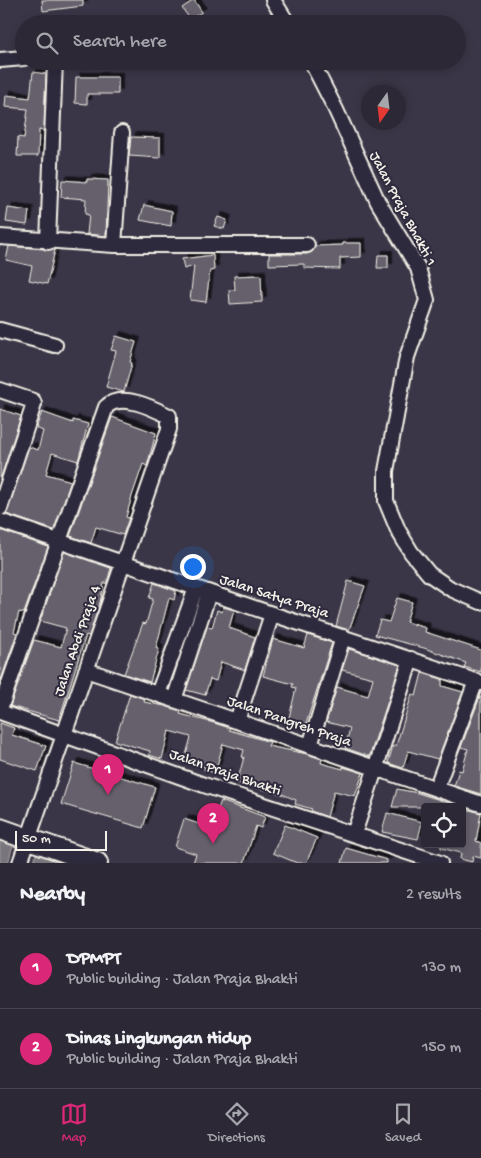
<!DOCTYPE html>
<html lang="en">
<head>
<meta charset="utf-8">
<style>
  body { margin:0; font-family:"Gochi Hand",sans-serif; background:#34303d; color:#f1f3f6 }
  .controls { position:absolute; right:15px; bottom:15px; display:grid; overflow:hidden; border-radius:5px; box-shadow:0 2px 8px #0003 }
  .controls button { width:45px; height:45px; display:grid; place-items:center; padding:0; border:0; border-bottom:1px solid #484450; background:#2c2835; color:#f1f3f6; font:25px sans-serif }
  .compass { position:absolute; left:361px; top:85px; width:45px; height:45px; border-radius:50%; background:#2c2835; box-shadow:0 2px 8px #0003; rotate:194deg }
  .scale { position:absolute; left:15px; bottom:12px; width:92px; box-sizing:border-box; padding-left:5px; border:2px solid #f4f1e8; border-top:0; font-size:14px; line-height:18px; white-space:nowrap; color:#f4f1e8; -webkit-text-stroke:4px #2f2a3d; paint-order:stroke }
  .you { position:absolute; left:192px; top:566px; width:18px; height:18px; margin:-12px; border:4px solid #fff; border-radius:50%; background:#1a73e8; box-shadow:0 0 0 8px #1a73e833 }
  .badge { display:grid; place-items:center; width:32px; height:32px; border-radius:50%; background:#db2777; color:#fff; font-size:16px; font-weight:700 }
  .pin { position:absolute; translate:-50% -41px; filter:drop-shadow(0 1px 2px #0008) }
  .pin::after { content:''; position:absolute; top:26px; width:18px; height:15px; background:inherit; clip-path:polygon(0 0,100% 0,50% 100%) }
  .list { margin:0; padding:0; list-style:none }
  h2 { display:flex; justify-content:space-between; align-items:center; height:65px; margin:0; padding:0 20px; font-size:21px }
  h2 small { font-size:16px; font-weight:400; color:#a6a6ad }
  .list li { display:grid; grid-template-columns:32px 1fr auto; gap:15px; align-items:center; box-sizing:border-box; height:80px; padding:0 20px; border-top:1px solid #484450 }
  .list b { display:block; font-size:19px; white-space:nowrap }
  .list p { margin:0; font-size:16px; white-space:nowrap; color:#a6a6ad }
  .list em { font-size:16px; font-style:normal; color:#a6a6ad }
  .icon { flex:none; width:28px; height:28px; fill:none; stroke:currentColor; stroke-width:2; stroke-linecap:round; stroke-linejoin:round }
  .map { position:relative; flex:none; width:481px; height:863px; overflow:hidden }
  .search { position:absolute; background:#2c2835; box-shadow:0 2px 8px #0003; left:15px; right:15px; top:15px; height:55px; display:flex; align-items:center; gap:12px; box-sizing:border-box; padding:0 18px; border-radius:28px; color:#a6a6ad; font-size:19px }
  .sheet { height:225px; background:#2c2835 }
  nav { display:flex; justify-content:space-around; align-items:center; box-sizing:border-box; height:70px; border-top:1px solid #484450; background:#2c2835; font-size:14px; color:#a6a6ad }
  nav a { display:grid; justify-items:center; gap:2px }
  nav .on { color:#db2777 }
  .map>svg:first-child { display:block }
</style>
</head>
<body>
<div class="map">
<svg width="481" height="863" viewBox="0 0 481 863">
  <defs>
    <filter id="shadow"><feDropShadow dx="4.5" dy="-4.5" stdDeviation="0" flood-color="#0009"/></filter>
  </defs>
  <rect width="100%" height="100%" fill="#3b3647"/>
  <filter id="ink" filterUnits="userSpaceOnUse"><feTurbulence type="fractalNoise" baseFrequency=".02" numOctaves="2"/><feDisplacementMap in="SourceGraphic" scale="10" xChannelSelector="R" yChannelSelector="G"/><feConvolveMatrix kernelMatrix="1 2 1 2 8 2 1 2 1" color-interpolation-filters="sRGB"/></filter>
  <g filter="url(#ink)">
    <!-- water -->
    <path fill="#78747b" stroke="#aaa6a7" d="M0,841L13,845L8,863H0Z
      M36,854L62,863H33Z"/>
    <!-- building -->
    <path fill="#65616c" stroke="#f4f1e8" filter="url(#shadow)" d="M42,0H83V6L43,11Z
      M194,0L202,12L190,19L182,8Z
      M33,72L46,74L44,131L39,130L38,156H17L18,137L24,138L28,109L5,107L6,95L30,98Z
      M76,77H118V94H87V104L75,103Z
      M131,137L160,138V158L129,156Z
      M87,179L108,180L106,236L87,234L89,215L85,214L86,199L61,197L62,180L87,182Z
      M144,205L172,211L171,226L140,220Z
      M8,208L29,211L27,225L6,222Z
      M218,217L227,220L224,229L214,226Z
      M343,243H361V257L340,258V269L304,268V264L269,265V254H307L312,252L315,246L343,245Z
      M9,246L55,250L47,284L29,280L32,266L6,260Z
      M213,255L214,270L210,271L206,302L190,300L194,266L184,269L182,259Z
      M378,255H388V268H377Z
      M261,275L262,302L230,304L229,290H235L234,276Z
      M116,336L136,342L130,362L132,363L124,392L106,387L116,351L111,350Z
      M0,409L21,416L0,480Z
      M42,412L73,423V420L88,424L78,461L52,453L46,474L71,481L54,530L6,514L29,447L38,450L43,431L36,428Z
      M112,417L156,433L147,466L143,464L132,496L126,517L129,518L123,535L96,527L91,543L70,536Z
      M0,530L48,547L24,613L19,612L14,632L17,633L0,683Z
      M64,552L111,568L107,583H104L100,603L89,636L86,635L59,720L10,706L34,640L61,647L66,628L40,621Z
      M348,581L365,586L349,630L336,626Z
      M154,583L176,591L174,600L169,598L156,648L159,649L150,682L124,674L143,623L146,624L153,599L149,598Z
      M397,598L412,602L406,622L426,628L425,632L481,650V672L464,667L466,663L424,648L375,635L380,620L389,622Z
      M223,607L234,610L229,628L255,637L245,670L221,662L216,681L210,679L205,695L186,690L207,627L212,628L217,610L222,612Z
      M308,635L332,643L305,727L288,722L296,688L292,687L293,684L263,676L273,639L304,648Z
      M349,649L400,665L370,755L368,756L345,748L350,728L326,722L337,687L368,696L373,678L342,670Z
      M422,673L442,679V686L463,692L438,759L408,751L403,768L388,763L393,746H396L412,694L416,696Z
      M130,694L145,699L144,702L165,706L181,711L180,714L214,723L230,728L229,730L270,742L268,746L307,754L322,759L321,763L343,769V767L363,773L355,796L334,791L327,817L311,811L312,809L295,804L296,800L282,794L237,783L244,757H242L244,750L223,744L215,773L204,770L205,767L184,762L191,737L169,731L162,759L149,755L150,751L115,741Z
      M480,697H481V794L454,786L459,770L462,771L468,749L461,747Z
      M0,723L14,728L12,735L46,746L37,771L0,759Z
      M74,763L155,787L143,828L61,804Z
      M397,789L418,793L462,807H392Z
      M221,801L265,817L261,828L256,826L244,863H193L196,854L175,847L184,819L211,828Z
      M462,808L481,813L476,841L481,843V858L473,856L472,862L460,859L461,853L441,848V844H462Z
      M387,813L422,822L418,839L382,832Z
      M285,825L317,838L306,863H297L273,853Z
      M346,848L387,860V863H342Z"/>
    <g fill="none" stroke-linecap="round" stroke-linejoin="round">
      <defs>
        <path id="street" d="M273,0L288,24
          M0,60L24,58
          M311,61L336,110L378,202L418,268L427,300L407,357L386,471V501L398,530L411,552L429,574L451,589L481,602
          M0,237L114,245H307
          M48,242L55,61
          M114,245L122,133
          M0,330L55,345
          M0,390L33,401L34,404L0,508
          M0,521L272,614L481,683
          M86,670L481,804
          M158,694L196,588
          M174,700L209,593
          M0,709L106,407C121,392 153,408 169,416V429L20,863
          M0,712L204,785L440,863
          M237,721L272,614
          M310,746L343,637
          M436,789L476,681
          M354,834L411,659"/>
        <path id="secondary" d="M0,829L97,863"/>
      </defs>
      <!-- street casing -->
      <use href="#street" stroke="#f4f1e8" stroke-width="18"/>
      <!-- secondary casing -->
      <use href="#secondary" stroke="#f4f1e8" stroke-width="24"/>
      <!-- street -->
      <use href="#street" stroke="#2f2a3d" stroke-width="14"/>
      <!-- secondary -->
      <use href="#secondary" stroke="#2f2a3d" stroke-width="20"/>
    </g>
  </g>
  <g text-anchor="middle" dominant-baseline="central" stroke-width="4" stroke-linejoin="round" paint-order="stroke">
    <!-- street labels -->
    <g font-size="15" fill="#f4f1e8" stroke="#2f2a3d">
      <text transform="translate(402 209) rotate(62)">Jalan Praja Bhakti 1</text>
      <text transform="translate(274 597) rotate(18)">Jalan Satya Praja</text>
      <text transform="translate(78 641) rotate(-71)">Jalan Abdi Praja 4</text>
      <text transform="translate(289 722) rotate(19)">Jalan Pangreh Praja</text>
      <text transform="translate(225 773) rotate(19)">Jalan Praja Bhakti</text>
    </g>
  </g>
</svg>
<div class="controls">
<button><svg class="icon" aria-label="locate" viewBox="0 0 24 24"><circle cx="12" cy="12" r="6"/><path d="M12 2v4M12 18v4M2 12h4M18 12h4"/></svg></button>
</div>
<svg class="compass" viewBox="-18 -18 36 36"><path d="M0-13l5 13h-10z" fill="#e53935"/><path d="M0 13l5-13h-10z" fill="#a6a6ad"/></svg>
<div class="scale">50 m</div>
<div class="you"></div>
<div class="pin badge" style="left:108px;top:795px">1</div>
<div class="pin badge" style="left:213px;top:844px">2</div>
<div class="search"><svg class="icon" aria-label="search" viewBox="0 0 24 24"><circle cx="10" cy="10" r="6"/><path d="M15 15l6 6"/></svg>Search here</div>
</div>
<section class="sheet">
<h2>Nearby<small>2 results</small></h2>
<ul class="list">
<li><span class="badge">1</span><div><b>DPMPT</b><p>Public building · Jalan Praja Bhakti</p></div><em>130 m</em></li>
<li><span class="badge">2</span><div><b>Dinas Lingkungan Hidup</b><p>Public building · Jalan Praja Bhakti</p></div><em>150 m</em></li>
</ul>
</section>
<nav>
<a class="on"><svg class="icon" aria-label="map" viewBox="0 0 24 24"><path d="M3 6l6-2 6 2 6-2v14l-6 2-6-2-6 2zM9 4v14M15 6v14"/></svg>Map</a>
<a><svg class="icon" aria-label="directions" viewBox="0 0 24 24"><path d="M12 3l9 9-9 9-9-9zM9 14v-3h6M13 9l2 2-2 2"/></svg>Directions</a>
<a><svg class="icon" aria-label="saved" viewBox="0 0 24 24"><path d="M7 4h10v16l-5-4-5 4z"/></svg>Saved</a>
</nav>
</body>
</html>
